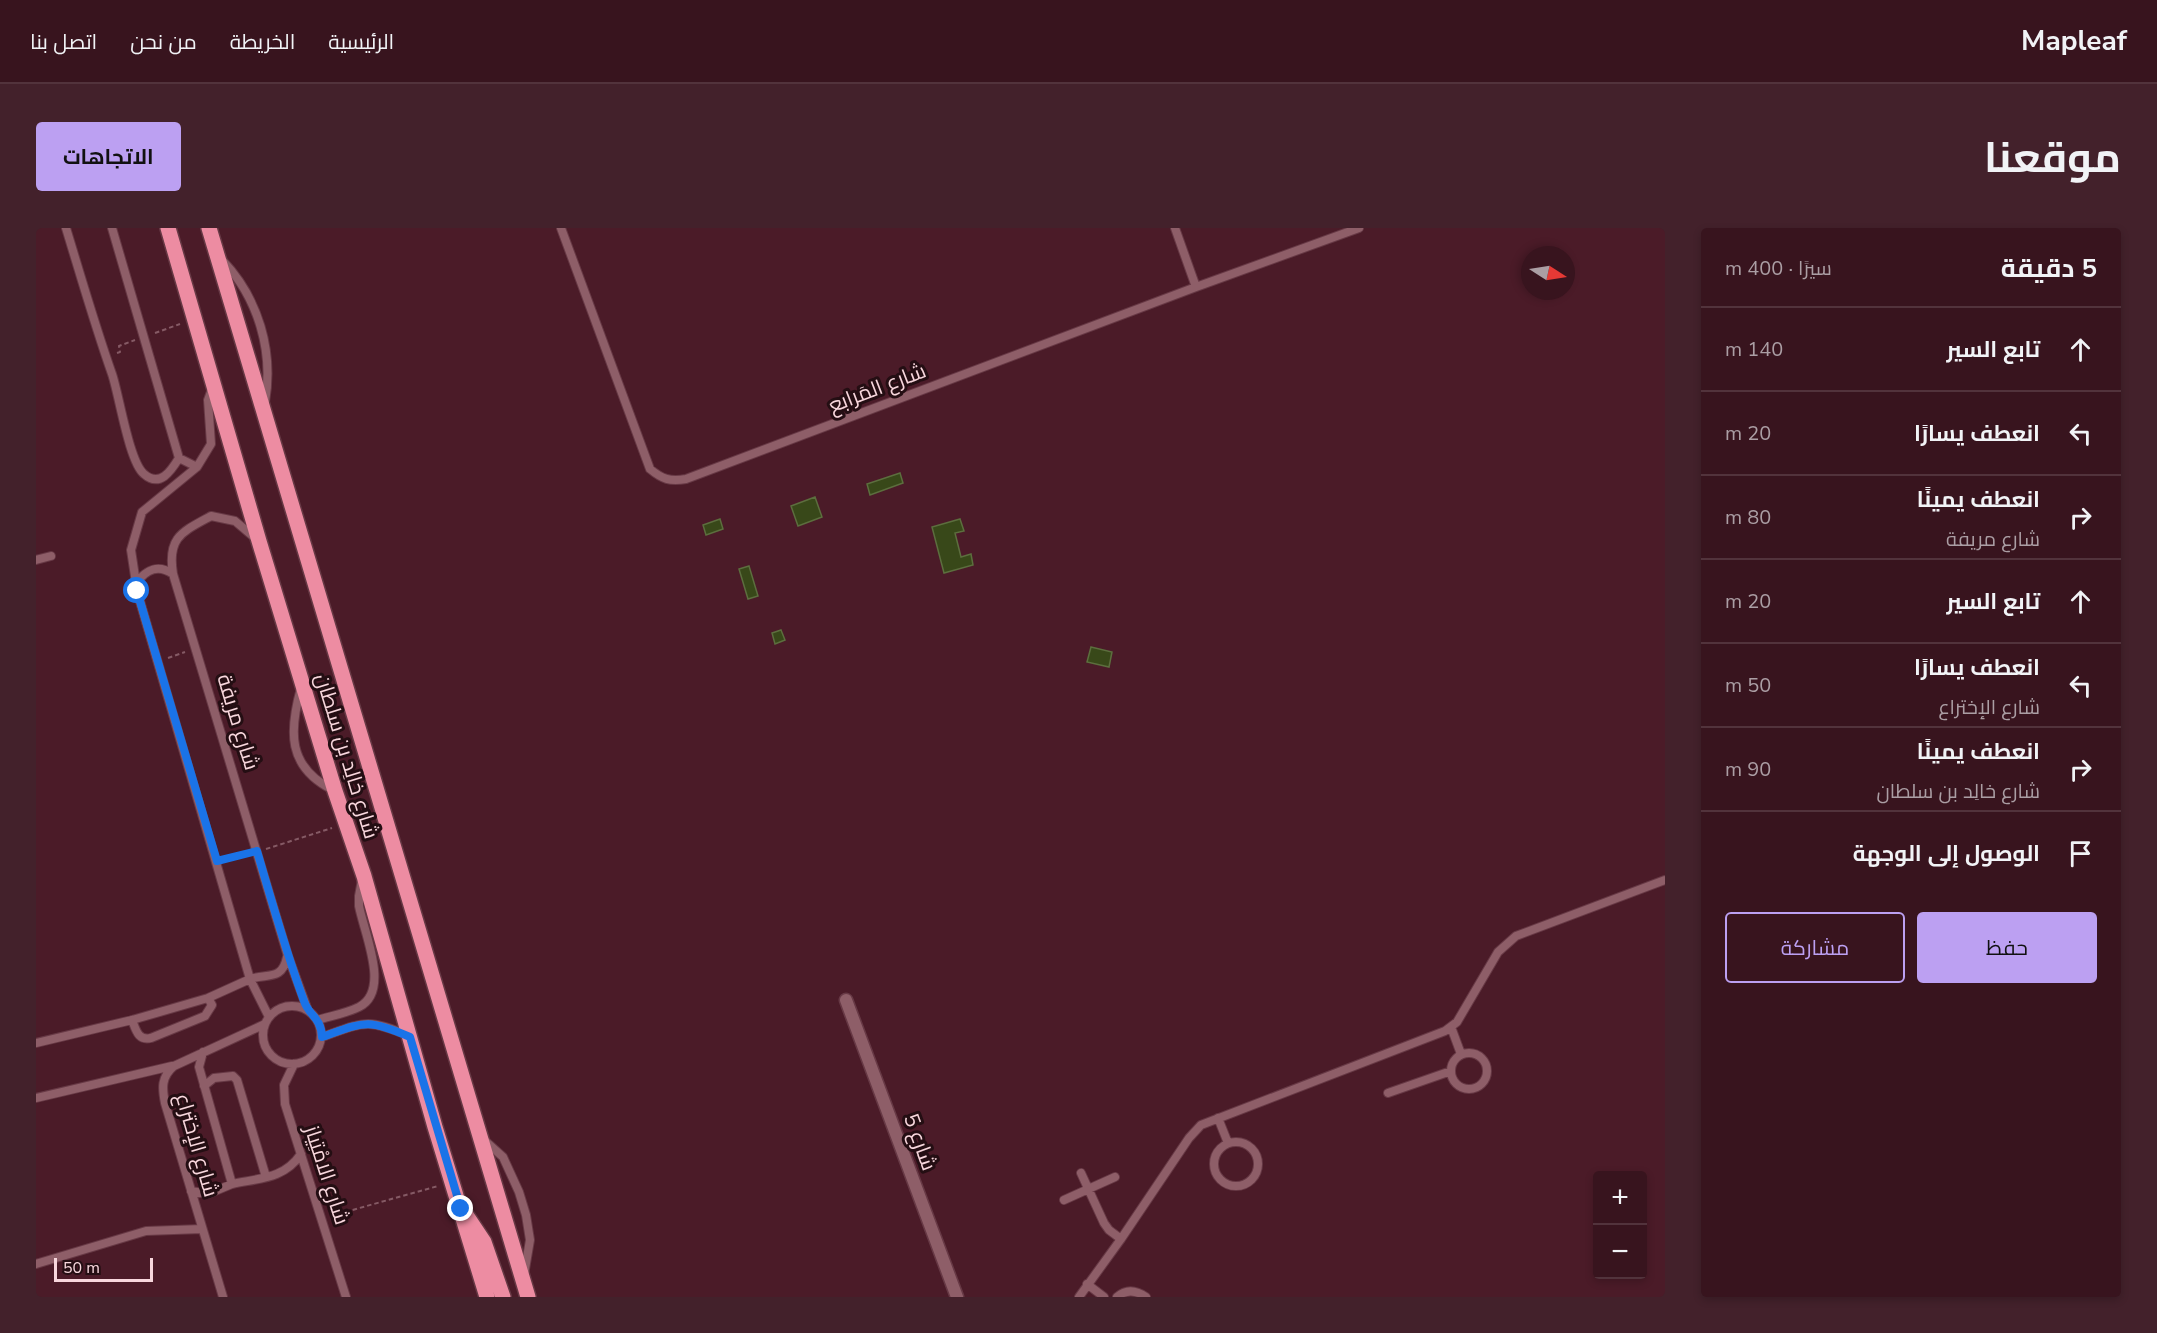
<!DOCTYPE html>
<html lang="ar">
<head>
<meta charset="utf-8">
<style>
  body { margin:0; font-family:"Nunito Sans",Cairo,sans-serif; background:#43212b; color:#f1f3f6; direction:rtl }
  .controls { position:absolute; right:18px; bottom:18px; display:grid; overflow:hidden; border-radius:6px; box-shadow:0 3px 9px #0003 }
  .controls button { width:54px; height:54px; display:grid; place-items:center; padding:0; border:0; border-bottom:2px solid #52333c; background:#38141e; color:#f1f3f6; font:30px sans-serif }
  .compass { position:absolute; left:1485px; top:18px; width:54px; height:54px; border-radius:50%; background:#38141e; box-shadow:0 3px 9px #0003; rotate:102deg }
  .scale { position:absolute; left:18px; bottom:15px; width:99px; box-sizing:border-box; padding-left:6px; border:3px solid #f8d7dd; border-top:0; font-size:16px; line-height:21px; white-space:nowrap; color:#f8d7dd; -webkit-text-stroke:4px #240e13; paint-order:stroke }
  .stop { position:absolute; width:18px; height:18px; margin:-14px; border:4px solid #1a73e8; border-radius:50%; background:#fff }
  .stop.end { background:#1a73e8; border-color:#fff; box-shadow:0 2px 6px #0008 }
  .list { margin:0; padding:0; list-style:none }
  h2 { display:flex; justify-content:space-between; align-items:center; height:78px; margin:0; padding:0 24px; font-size:26px }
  h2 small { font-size:20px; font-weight:400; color:#ab9ea4 }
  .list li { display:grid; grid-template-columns:39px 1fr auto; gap:18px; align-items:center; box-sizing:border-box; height:84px; padding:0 24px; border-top:2px solid #52333c }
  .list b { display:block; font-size:22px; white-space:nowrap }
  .list p { margin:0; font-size:20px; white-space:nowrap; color:#ab9ea4 }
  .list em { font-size:20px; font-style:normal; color:#ab9ea4 }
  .actions { display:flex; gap:12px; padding:18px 24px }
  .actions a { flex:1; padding:14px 0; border:2px solid #bca0f2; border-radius:6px; text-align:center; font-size:21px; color:#bca0f2 }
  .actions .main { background:#bca0f2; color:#111 }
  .icon { flex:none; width:33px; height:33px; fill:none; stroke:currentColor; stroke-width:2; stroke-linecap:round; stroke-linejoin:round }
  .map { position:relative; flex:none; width:1629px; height:1069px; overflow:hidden; direction:ltr; border-radius:6px }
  header { display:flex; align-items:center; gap:36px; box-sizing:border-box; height:84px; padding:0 30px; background:#38141e; border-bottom:2px solid #52333c }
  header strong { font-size:28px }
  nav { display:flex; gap:33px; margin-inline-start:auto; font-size:21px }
  .intro { display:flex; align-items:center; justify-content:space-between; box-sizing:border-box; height:144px; padding:0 36px }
  h1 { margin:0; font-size:42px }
  .button { padding:15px 27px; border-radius:6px; background:#bca0f2; color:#111; font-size:21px; font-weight:700 }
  main { display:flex; gap:36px; padding:0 36px }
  aside { flex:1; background:#38141e; border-radius:6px; box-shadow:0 3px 9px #0003 }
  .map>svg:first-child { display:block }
</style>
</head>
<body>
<header>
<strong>Mapleaf</strong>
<nav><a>الرئيسية</a><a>الخريطة</a><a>من نحن</a><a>اتصل بنا</a></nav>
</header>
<div class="intro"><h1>موقعنا</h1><a class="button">الاتجاهات</a></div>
<main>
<aside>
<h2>5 دقيقة<small>سيرًا · 400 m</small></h2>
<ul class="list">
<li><svg class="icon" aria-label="ahead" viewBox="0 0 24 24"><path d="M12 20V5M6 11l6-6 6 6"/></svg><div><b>تابع السير</b></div><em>140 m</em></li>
<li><svg class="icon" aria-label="left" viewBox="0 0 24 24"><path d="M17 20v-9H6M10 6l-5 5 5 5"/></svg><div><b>انعطف يسارًا</b></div><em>20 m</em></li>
<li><svg class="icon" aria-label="right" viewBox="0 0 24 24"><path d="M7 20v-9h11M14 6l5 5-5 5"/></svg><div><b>انعطف يمينًا</b><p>شارع مريفة</p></div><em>80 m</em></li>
<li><svg class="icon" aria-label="ahead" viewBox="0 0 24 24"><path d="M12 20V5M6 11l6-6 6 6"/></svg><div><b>تابع السير</b></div><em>20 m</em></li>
<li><svg class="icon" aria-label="left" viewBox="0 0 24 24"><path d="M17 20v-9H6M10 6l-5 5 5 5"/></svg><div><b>انعطف يسارًا</b><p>شارع الإختراع</p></div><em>50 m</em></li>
<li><svg class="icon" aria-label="right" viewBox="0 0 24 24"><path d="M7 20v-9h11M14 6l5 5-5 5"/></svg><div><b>انعطف يمينًا</b><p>شارع خالِد بن سلطان</p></div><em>90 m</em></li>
<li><svg class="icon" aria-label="arrive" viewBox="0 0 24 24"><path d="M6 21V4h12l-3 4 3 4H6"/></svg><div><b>الوصول إلى الوجهة</b></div></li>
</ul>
<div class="actions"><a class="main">حفظ</a><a>مشاركة</a></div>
</aside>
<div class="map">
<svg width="1629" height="1069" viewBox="0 0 1629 1069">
  <rect width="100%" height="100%" fill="#4b1b28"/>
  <!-- building -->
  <path fill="#384819" stroke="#5c6e3e" stroke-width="1.5" d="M864,245L867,255L834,267L831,256Z
    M779,269L786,289L762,298L755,278Z
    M684,291L687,301L670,307L667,297Z
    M924,291L928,303L919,305L925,329L935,326L937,337L908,345L896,299Z
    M713,338L722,368L712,371L703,341Z
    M745,402L749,412L739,416L736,405Z
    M1055,419L1076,424L1073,439L1051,434Z"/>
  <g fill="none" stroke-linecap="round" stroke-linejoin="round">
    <defs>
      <path id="lane" d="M30,0C45,49 59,98 76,146C83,166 93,234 108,246C124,260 135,243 143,230
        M76,0L143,230L161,239
        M525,0L614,241C626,251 634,254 650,251L1160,59L1323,0
        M1139,0L1160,59
        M187,33C222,70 238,123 229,174
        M219,310L199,293L175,288C146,304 131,309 137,346L252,728L271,780
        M0,332L15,328
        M137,346C122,336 111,341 100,355L101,363L214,751C232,745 246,753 251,729
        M100,355L95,322L106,284L161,239L175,216L172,172L176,161
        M265,460C253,503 251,539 297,562
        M227 807a29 29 0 1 1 58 0a29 29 0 1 1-58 0Z
        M96,792C100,802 102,813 115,810L169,788L176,777L172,770
        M282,792C295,788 311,785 323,779C355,763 328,705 323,678V668L326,652
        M1415,799L1425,826
        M286,809C328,794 331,790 373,808
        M0,815L96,792L172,770L214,751L233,789
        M167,824L163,839L196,956C224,950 248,951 265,926
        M1415 843a18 18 0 1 1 36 0a18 18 0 1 1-36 0Z
        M258,836L248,857L249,876L310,1069
        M168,858L178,850L197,848L201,852L230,949
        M1352,865L1415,843
        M0,870L136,838
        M1182,890L1192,915
        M447,911L467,929L483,964L490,987L494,1012L488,1047
        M1178 936a22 22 0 1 1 44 0a22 22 0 1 1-44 0Z
        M1045,945L1068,995L1073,1002L1085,1011
        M155,963L172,966L196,956
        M1028,972L1079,949
        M0,1036L110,1003L166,1001
        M1051,1056L1068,1069
        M187,1069L129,875C126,860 125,849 138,838L229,796
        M1043,1069L1085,1011L1153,910L1165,897L1409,803L1421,794L1462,724L1480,708L1629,652
        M1081,1069C1090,1061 1100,1062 1110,1069"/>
      <path id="street" d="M810,772L921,1069"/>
      <path id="primary" d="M132,0L223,313L299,563L328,648L399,899L451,1069
        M173,0L492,1069
        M430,987L448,1014L467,1069"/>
    </defs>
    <!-- lane casing -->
    <use href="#lane" stroke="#673945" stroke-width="10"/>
    <!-- street casing -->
    <use href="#street" stroke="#673945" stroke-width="15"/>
    <!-- primary casing -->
    <use href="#primary" stroke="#673945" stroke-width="18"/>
    <!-- path -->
    <path stroke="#855a65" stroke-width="2" stroke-dasharray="4.5 3" stroke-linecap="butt" d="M119,105L144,96
      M81,125L84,124L83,118L99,112
      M132,430L149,424
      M230,621L296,600
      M189,631L210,626
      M295,988L402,958"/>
    <!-- lane -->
    <use href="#lane" stroke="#8e5e68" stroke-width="8"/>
    <!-- street -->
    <use href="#street" stroke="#8e5e68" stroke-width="12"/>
    <!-- primary -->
    <use href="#primary" stroke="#ed8ca2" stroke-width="15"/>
  </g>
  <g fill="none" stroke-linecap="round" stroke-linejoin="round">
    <!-- route -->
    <path stroke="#1a73e8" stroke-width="8" d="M101,363L181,633L221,623C236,674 250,724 268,773C273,788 285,789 286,809C328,794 331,790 374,809L425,981"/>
  </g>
  <g text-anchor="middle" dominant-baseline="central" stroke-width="6" stroke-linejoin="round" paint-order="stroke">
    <!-- street labels -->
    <g font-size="21" fill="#f8d7dd" stroke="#240e13">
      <text transform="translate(841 160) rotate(-21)">شارع المَرابع</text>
      <text transform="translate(202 494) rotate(73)">شارع مريفة</text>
      <text transform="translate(311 528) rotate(73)">شارع خالِد بن سلطان</text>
      <text transform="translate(884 914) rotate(70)">شارع 5</text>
      <text transform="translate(161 917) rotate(74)">شارع الإختراع</text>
      <text transform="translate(291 947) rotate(72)">شارع الامْتِياز</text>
    </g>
  </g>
</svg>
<div class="controls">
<button>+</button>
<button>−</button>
</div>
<svg class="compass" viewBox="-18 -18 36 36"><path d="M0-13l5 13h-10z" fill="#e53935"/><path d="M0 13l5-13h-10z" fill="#ab9ea4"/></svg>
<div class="scale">50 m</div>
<div class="stop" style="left:101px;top:363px"></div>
<div class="stop end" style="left:425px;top:981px"></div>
</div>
</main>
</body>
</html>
